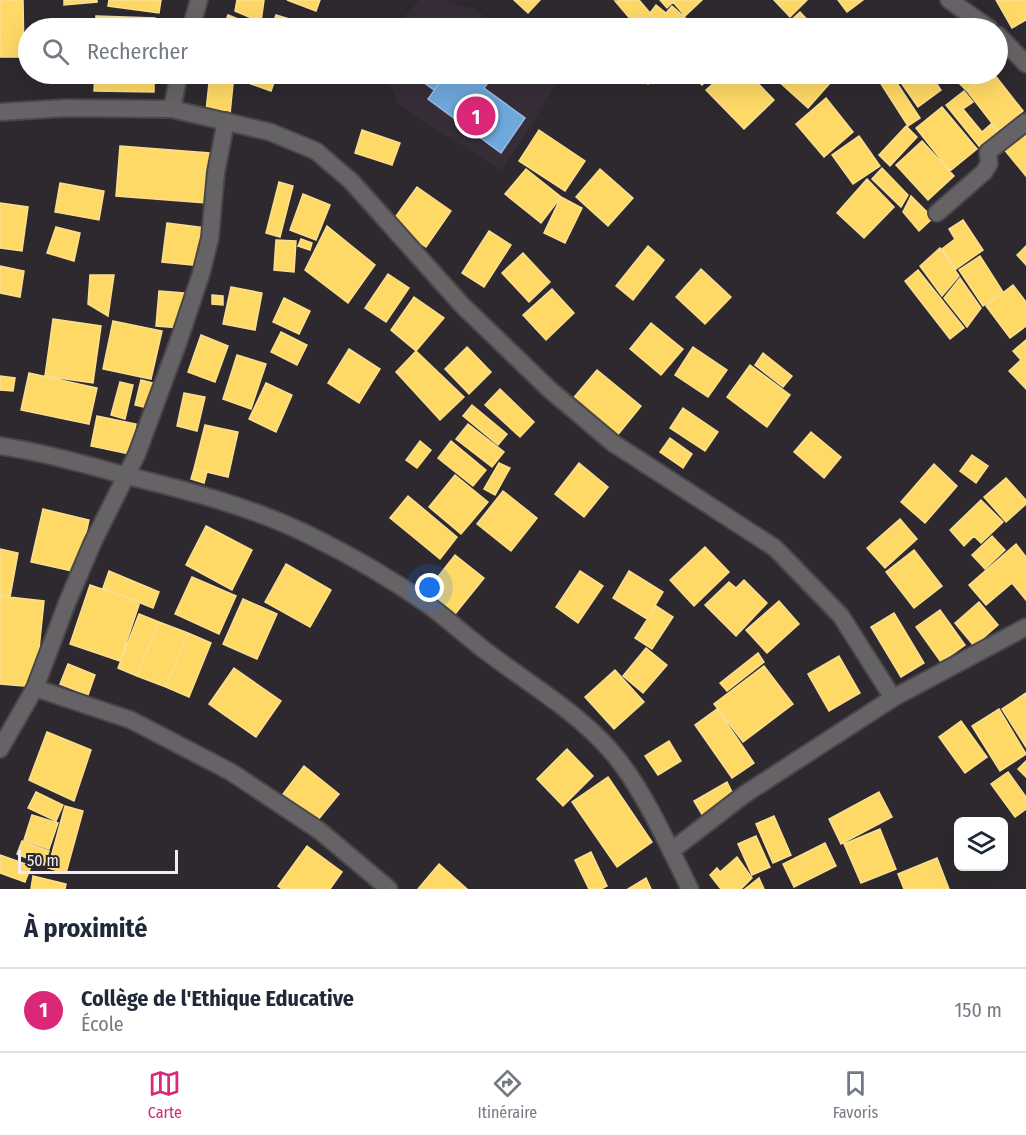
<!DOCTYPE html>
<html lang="fr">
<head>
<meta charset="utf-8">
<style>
  body { margin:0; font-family:"Fira Sans Condensed",sans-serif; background:#f6f6f7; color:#1f2937 }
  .controls { position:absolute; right:18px; bottom:18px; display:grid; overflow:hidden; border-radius:9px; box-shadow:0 6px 24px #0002 }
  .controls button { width:54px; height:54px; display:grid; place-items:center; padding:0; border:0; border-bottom:2px solid #e0e1e3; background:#fff; color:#1f2937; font:30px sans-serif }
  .scale { position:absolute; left:18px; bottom:15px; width:160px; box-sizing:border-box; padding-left:6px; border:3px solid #f0ecf1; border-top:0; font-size:16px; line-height:21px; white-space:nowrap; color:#f0ecf1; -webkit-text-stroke:4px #2e282f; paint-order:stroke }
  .you { position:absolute; left:430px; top:588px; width:21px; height:21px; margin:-15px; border:4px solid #fff; border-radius:50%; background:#1a73e8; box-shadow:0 0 0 9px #1a73e833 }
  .badge { display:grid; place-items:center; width:39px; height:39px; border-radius:50%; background:#db2777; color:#fff; font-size:20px; font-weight:700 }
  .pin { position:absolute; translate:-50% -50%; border:3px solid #fff; box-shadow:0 2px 6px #0006 }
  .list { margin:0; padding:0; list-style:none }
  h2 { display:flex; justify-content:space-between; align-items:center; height:78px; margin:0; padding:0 24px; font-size:26px }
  h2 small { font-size:20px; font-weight:400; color:#747a83 }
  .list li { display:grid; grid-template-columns:39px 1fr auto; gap:18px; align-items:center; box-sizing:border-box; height:84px; padding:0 24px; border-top:2px solid #e0e1e3 }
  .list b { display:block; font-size:22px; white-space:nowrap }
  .list p { margin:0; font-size:20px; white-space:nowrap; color:#747a83 }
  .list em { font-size:20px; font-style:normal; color:#747a83 }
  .icon { flex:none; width:33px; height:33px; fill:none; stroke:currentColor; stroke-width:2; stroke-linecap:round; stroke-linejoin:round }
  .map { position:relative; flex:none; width:1026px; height:889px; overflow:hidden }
  .search { position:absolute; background:#fff; box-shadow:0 6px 24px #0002; left:18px; right:18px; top:18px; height:66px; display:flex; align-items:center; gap:15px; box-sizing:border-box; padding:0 21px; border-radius:33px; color:#747a83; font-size:22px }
  .sheet { height:162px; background:#fff }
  nav { display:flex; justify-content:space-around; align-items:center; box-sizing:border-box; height:84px; border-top:2px solid #e0e1e3; background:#fff; font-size:16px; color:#747a83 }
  nav a { display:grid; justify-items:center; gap:3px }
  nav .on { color:#db2777 }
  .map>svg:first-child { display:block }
</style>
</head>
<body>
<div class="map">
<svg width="1026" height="889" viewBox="0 0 1026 889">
  <rect width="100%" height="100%" fill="#2d292e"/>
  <!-- built -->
  <path fill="#372d38" d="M420,0H444L475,9L501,28H393Z
    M385,74H559L562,75L502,171L399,105Z"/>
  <!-- homes -->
  <path fill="#ffd966" stroke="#fadf90" stroke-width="1.5" d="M0,0H23L24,57H0Z
    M64,0H97V2L64,5Z
    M109,0H161L159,13L108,6Z
    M237,0H264L261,22L235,11Z
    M287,0H320L316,11Z
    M514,0H540L528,13Z
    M639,0L657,21L652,28H638L615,1Z
    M660,0H702L685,16L673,2L667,8Z
    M774,0H807L790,17Z
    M838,0H863L847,12Z
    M996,0H1026V20L1012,28Z
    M656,5L666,13L672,6L690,22L685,28H654L660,21L650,13Z
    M800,12L815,28H788L785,26Z
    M228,15L253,25L252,28H223Z
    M276,15L313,26V28H271Z
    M96,16L155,18V28H95Z
    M700,19L710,28H691Z
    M776,19L784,28H766Z
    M95,74H154V92L94,91Z
    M210,74H234L230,114L206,111Z
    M242,74H265L276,77L271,91L240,80Z
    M320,74H346L343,82Z
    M623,74H657L648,84L639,76L633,82Z
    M691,74H713L702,85Z
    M724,74H749L774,100L744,129L706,90Z
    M780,74H838L808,108L775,78Z
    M881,74H891L920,118L908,126L876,76Z
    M895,74H930L941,90L918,107Z
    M950,74H971L979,82L967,91Z
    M989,74H994L1023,111L998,131L967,91Z
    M964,91L973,102L963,109L982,132L991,124L1001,137L983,151L946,105Z
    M826,98L853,132L824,157L796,124Z
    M942,107L977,149L950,171L916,128Z
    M906,126L917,137L890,166L879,155Z
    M1026,127V176L1003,148Z
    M362,130L400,143L392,165L355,153Z
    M539,130L585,161L565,191L519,161Z
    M859,136L880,166L853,184L832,155Z
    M922,141L954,176L928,200L896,165Z
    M120,146L210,153L206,203L116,196Z
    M882,168L908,195L901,207L872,179Z
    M526,169L561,197L541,223L505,194Z
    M600,169L633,198L608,226L576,197Z
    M867,179L894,207L864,238L837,213Z
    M279,182L293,186L280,237L266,233Z
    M60,183L104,191L99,220L55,212Z
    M417,187L451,211L426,247L391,223Z
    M303,194L330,205L316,240L290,230Z
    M911,196L933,218L919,231L903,212Z
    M561,197L582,208L565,243L544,233Z
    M0,203L28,207L22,251L0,248Z
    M963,220L983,250L956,269L942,249L955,239L949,229Z
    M167,223L206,228L202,266L162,262Z
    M327,226L375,265L348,303L305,270Z
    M56,227L80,233L74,261L47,253Z
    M489,231L511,245L484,287L462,273Z
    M301,239L312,243L310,250L298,246Z
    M276,240L296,241L294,272L274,270Z
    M648,246L664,260L633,300L616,286Z
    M1026,246V265L1017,255Z
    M940,248L959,276L942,296L920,266Z
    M523,253L550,282L529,302L502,273Z
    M980,256L1003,292L983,306L959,270Z
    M0,266L24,271L20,297L0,293Z
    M701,269L731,297L705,324L676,297Z
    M918,270L964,328L950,339L905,281Z
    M388,274L409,288L386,322L365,308Z
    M90,275H114L108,316L88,304Z
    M960,278L981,308L967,327L944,298Z
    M1013,285L1026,302V326L1010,338L986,306Z
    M231,287L262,293L255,330L223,324Z
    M552,289L574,313L546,340L523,315Z
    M159,291L184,293L181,328L156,326Z
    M212,295L223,296V305L212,304Z
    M414,297L444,318L416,351L391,330Z
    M284,298L310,311L299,334L273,322Z
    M53,319L101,326L93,383L45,376Z
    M113,321L162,331L151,379L103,369Z
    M651,323L683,349L661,375L630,349Z
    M281,332L307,345L297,365L271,352Z
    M201,335L228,346L215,382L188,372Z
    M1026,340V389L1009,371L1021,360L1013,351Z
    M467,347L491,372L469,394L445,369Z
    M693,347L727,370L708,397L675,375Z
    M349,349L380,369L359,403L328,383Z
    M416,351L464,397L440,420L396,372Z
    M763,353L792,376L783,387L755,365Z
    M237,355L266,364L251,409L223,399Z
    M750,365L790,395L767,427L727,397Z
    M597,370L641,406L616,437L571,401Z
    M29,373L97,388L89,424L21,410Z
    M0,376L15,378L13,391L0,390Z
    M141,380L153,383L148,408L135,405Z
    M120,382L133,385L125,419L111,415Z
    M266,383L292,395L276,432L249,419Z
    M500,389L534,422L520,437L485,405Z
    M184,393L205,397L197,431L177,426Z
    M472,405L507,434L498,445L463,416Z
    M683,408L718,432L705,451L670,428Z
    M97,416L136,424L130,454L91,446Z
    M468,424L504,452L492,467L456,439Z
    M205,425L238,432L228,477L194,469Z
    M811,432L841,457L824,478L794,452Z
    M670,438L692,454L683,468L660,452Z
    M420,441L431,450L417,468L406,460Z
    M451,441L486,470L473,486L438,458Z
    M972,455L988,466L976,483L960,471Z
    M499,463L510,468L495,495L484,489Z
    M579,463L608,487L584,517L555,494Z
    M934,464L957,486L925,523L901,502Z
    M194,469L207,472L204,483L191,479Z
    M455,475L488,502L461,534L429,507Z
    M1006,478L1026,500V504L1006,522L984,497Z
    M503,491L537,518L511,551L477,524Z
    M408,496L457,537L440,559L390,518Z
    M981,500L1003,522L981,543L974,536L964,546L950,530Z
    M43,509L89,520L77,572L31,562Z
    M900,519L917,539L885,568L867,548Z
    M206,526L252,550L232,590L186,565Z
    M992,536L1005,550L985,569L972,555Z
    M1016,544L1026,557V600L1012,583L986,605L969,585Z
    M705,547L729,572L694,606L670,580Z
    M0,549L18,553L10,597L0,595Z
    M914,550L942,586L914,608L886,572Z
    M455,555L484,578L451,619L423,596Z
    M286,564L331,590L310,627L265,602Z
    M109,571L159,592L153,608L103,588Z
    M580,571L603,586L578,623L556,607Z
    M629,571L663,592L647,619L613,598Z
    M192,577L236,596L219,634L175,614Z
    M744,580L767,603L736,636L705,605L729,582L736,588Z
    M90,585L140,602L120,661L70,644Z
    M0,596L44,601L35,687L0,684Z
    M243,599L277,614L257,659L223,644Z
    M779,601L799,624L767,653L746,630Z
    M979,602L998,625L974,646L955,623Z
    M656,606L673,617L652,649L635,638Z
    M940,610L965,645L941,662L916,627Z
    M894,613L924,663L901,677L871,627Z
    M139,614L159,622L137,676L118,668Z
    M159,622L188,633L166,687L137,676Z
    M188,633L211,643L189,697L166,687Z
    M646,648L667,665L643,693L623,676Z
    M758,653L764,662L727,691L720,683Z
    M839,656L860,693L829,711L808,674Z
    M68,664L95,675L88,695L60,684Z
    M764,666L793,704L743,742L714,704Z
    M234,668L281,701L256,737L209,704Z
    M615,670L644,702L614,729L585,697Z
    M1026,693V747L1002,709Z
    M717,709L754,763L732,778L695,725Z
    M999,709L1026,754L1000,771L972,726Z
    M961,721L987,757L965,773L939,737Z
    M47,732L91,750L74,801L29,780Z
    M669,741L681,761L658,775L645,756Z
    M567,749L593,776L563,806L537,779Z
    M1026,761V777L1018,769Z
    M304,766L339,794L317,821L283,794Z
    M1008,772L1026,797V809L1015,817L991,784Z
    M608,777L652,842L617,867L572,802Z
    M727,782L735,798L703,816L694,801Z
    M36,792L63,805L56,821L28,808Z
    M879,792L892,817L841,844L829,819Z
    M65,806L83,811L66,873L48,868Z
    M32,815L58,823L49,849L24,840Z
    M774,816L791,855L773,863L756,824Z
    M880,829L896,869L861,883L844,844Z
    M756,836L770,867L752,875L738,844Z
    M22,841L49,851L44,865L17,854Z
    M825,843L836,866L794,887L783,864Z
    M307,846L342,872L330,889H282L278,886Z
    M591,852L607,886L601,889H589L575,860Z
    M0,855L31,866L25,882L0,873Z
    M737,857L752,878L741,889H721L710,875L717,868L720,872Z
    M937,858L949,889H904L898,874Z
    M439,864L467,889H418Z
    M33,876L66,884L65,889H31Z
    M646,878L651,889H628Z
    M759,878L764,889H745Z"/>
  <!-- schools -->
  <path fill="#6fa8dc" stroke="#96bce2" stroke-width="1.5" d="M412,74H446L434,90Z
    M446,74H495L484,88L525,118L501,153L428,99Z"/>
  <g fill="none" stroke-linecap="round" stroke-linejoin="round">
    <defs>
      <path id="minor" d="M949,0L989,28
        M191,28L199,0
        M998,35L1026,64
        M172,109L179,74
        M0,112L66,108L172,109L270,132L316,151L351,181L462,305L549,389L613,443L775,548L841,616L893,698
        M937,213L984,172L989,164L988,152L1026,122
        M0,446C42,452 83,464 124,475C189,491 253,507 313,537C352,556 391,579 427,604C449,620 469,639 491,655C532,686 577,712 611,751C642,786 669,847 690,889
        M35,688L131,720L231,772L320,831L389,889
        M0,749L35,688L67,603L93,542L137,454L179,340L201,274L210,238L216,172L226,121
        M671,851L745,794L893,698L1026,627"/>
    </defs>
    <!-- minor casing -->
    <use href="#minor" stroke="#4a464a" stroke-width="20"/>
    <!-- minor -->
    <use href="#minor" stroke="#656365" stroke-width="16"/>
  </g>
</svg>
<div class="controls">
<button><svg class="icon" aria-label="layers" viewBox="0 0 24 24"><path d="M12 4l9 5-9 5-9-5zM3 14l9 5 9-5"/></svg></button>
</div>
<div class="scale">50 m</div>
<div class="you"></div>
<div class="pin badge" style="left:476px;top:116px">1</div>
<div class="search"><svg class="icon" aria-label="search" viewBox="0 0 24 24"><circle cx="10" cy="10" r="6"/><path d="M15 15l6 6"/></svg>Rechercher</div>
</div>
<section class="sheet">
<h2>À proximité<small></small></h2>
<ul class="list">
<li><span class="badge">1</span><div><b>Collège de l'Ethique Educative</b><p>École</p></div><em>150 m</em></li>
</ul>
</section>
<nav>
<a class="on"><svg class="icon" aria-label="map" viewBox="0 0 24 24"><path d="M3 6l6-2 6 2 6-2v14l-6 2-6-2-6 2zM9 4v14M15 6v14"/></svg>Carte</a>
<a><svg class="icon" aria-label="directions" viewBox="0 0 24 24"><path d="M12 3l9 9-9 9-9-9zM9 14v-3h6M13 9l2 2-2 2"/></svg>Itinéraire</a>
<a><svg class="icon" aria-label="saved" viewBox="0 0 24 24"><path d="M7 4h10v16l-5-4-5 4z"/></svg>Favoris</a>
</nav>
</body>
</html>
